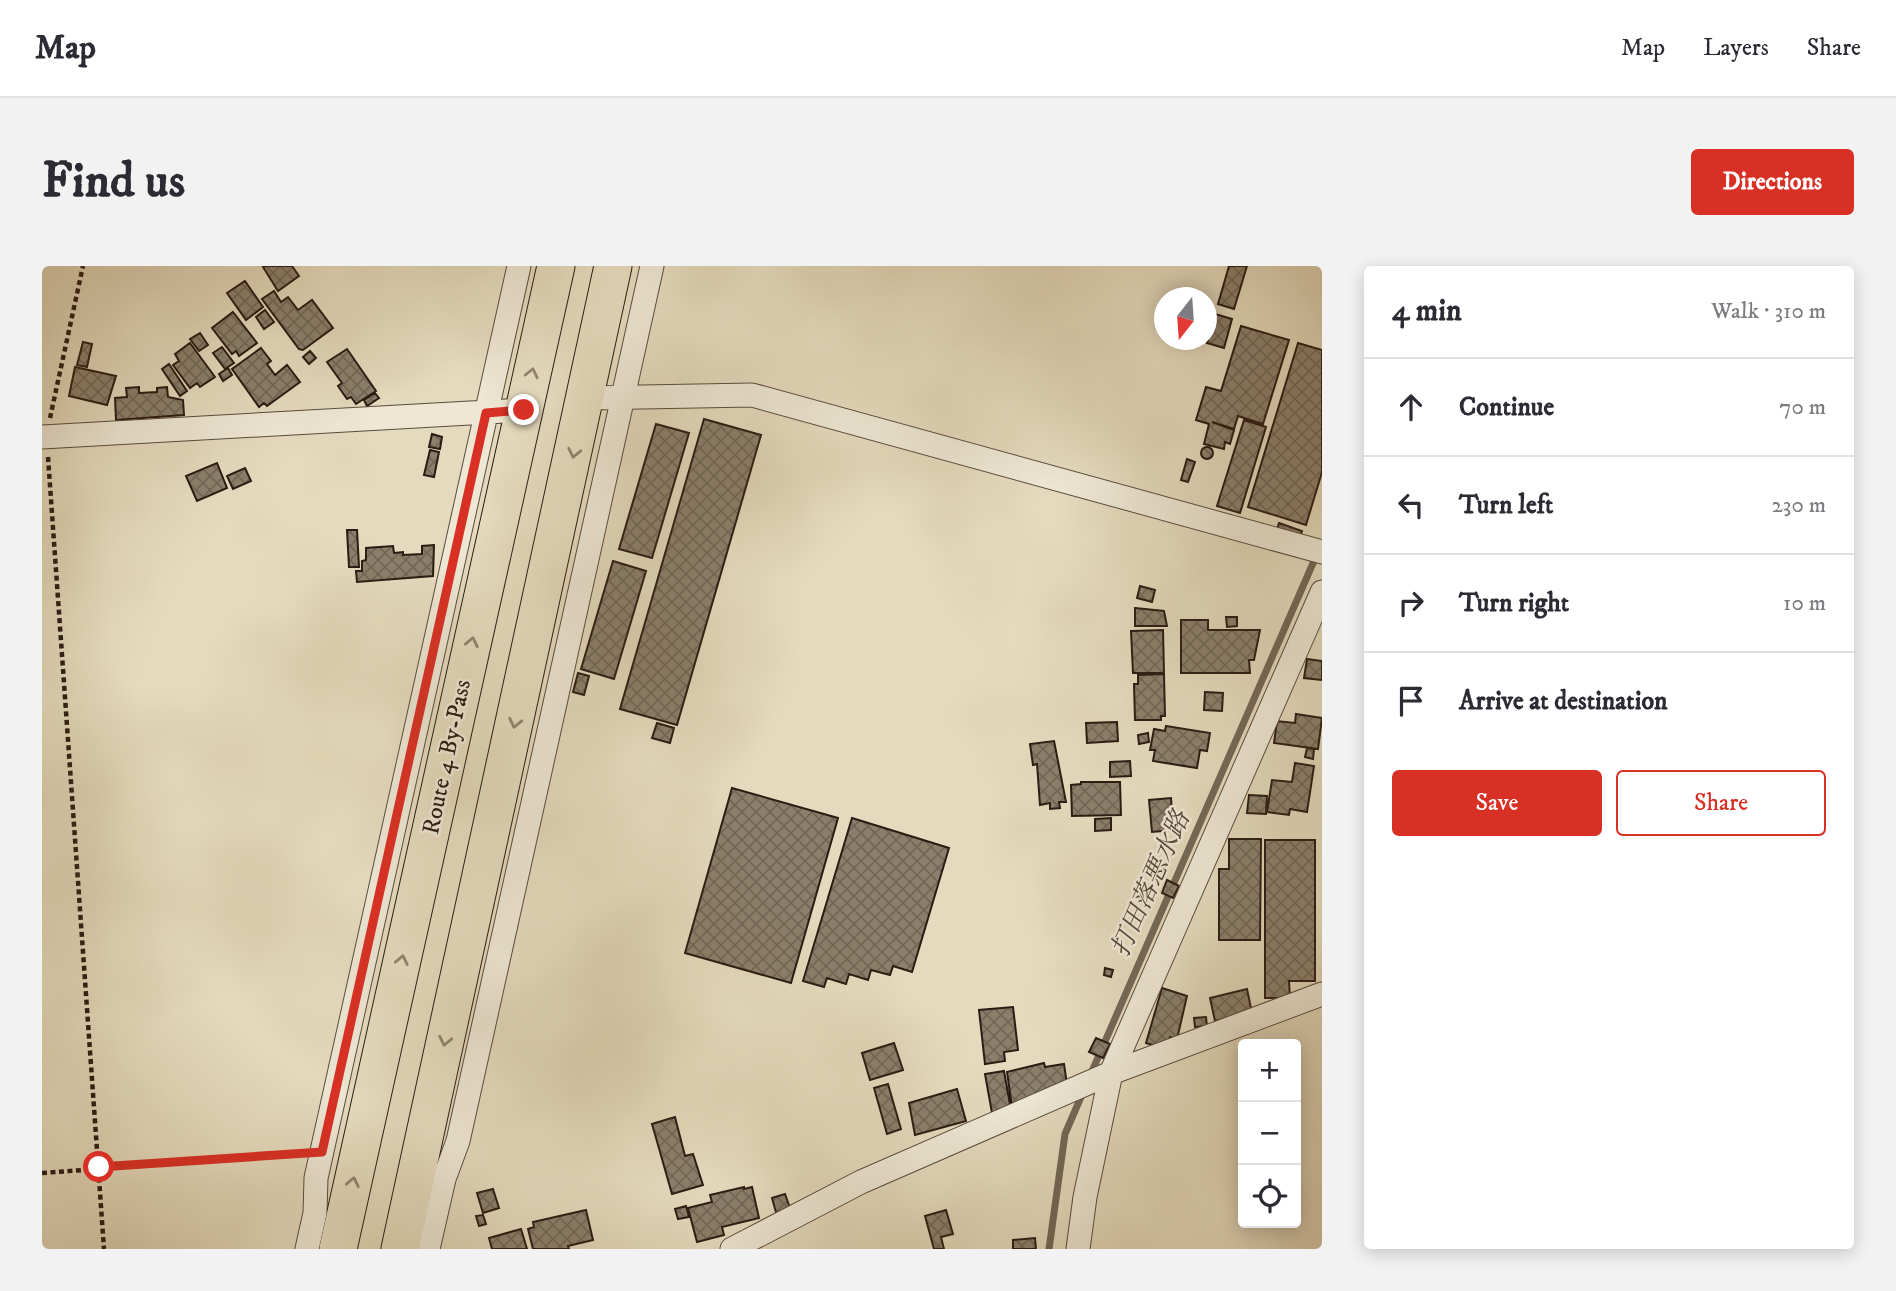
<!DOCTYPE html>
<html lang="en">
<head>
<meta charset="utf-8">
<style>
  body { margin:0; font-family:"IM FELL DW Pica","Noto Serif JP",serif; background:#f2f2f3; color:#2b2b33 }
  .controls { position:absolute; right:21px; bottom:21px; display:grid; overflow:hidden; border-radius:7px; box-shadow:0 4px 18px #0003 }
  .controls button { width:63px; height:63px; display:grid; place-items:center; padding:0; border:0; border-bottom:2px solid #e1e1e2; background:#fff; color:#2b2b33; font:35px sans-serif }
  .compass { position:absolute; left:1112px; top:21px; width:63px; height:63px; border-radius:50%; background:#fff; box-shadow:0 4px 18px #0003; rotate:197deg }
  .stop { position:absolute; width:21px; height:21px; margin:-16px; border:5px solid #d93025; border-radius:50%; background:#fff }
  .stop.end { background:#d93025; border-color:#fff; box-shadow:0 2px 7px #0008 }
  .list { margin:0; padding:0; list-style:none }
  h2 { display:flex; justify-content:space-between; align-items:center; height:91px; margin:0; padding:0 28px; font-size:30px }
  h2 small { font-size:23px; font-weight:400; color:#7c7c81 }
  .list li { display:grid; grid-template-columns:46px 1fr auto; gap:21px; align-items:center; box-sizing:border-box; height:98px; padding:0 28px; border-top:2px solid #e1e1e2 }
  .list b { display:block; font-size:26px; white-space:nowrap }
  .list em { font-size:23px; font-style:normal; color:#7c7c81 }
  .actions { display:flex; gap:14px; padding:21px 28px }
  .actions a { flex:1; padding:16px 0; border:2px solid #d93025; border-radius:7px; text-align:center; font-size:24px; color:#d93025 }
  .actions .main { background:#d93025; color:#fff }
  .icon { flex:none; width:38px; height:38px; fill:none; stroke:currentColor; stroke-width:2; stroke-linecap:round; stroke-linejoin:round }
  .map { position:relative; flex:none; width:1280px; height:983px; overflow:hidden; border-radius:7px }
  header { display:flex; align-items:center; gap:42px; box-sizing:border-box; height:98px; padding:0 35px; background:#fff; border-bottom:2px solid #e1e1e2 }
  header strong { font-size:33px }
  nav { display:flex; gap:38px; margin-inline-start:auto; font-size:24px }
  .intro { display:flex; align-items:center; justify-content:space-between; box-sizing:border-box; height:168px; padding:0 42px }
  h1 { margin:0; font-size:49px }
  .button { padding:18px 32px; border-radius:7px; background:#d93025; color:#fff; font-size:24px; font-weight:700 }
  main { display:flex; gap:42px; padding:0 42px }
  aside { flex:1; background:#fff; border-radius:7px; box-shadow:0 4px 18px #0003 }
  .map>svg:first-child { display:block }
</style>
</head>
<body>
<header>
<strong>Map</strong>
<nav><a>Map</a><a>Layers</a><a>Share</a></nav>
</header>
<div class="intro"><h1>Find us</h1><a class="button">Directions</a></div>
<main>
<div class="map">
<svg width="1280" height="983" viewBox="0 0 1280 983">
  <defs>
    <pattern id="building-cross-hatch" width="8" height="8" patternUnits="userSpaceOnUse" patternTransform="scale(1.75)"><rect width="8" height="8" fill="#8b7f6b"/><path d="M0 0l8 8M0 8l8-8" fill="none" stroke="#726757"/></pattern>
  </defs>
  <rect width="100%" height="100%" fill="#e4dabd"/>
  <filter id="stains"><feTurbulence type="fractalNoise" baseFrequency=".00286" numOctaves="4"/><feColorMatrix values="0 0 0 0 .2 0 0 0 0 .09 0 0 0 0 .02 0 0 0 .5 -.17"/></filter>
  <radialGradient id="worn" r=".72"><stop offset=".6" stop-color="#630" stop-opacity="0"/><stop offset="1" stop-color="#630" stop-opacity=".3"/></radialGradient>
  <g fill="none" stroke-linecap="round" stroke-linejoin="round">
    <!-- stream -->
    <path stroke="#746756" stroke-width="7" d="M1048,810L1275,288
      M1007,983L1023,868L1042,824"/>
  </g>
  <!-- building -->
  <path fill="url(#building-cross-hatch)" stroke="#2b1c13" stroke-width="2" d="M223,0H250L257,10L236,25L221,1Z
    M1187,0H1205L1192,43L1176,38Z
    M203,15L221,41L204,54L185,27Z
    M232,25L239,36L246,31L256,44L270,34L291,62L261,84L257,83L220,33Z
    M223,44L232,56L222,63L214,51Z
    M191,46L215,77L197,90L194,85L190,88L170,62Z
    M1173,48L1190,53L1182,82L1165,77Z
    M1199,60L1247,74L1221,158L1196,150L1192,163L1170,156L1192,164L1188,178L1183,176L1182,183L1162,178L1167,158L1154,154L1164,121L1179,125Z
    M158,67L166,79L157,85L148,73Z
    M41,76L50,78L45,101L35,99Z
    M148,77L173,111L158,121L155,117L148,122L131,99L137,95L133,88Z
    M1256,77L1280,84V206L1264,259L1206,241Z
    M180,81L192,97L183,103L171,87Z
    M219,82L229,95L225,98L233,109L245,99L258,116L225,140L222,137L217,141L190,103Z
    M305,83L334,125L314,138L309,131L305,133L296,120L300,117L285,96Z
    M268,85L274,92L267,98L261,91Z
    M127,98L145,125L138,130L120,103Z
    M33,101L74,110L65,139L27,130Z
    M186,102L190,109L181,115L177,108Z
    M97,121V127L115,126V122L125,121L126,131L141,134L142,149L74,154L73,132L85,131L84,122Z
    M333,127L337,132L325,140L322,134Z
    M662,153L719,169L635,459L578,443Z
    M1202,154L1224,161L1198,247L1175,240Z
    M614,158L647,167L610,292L577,283Z
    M390,168L400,171L398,183L387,181Z
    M1159 187a6 6 0 1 1 12 0a6 6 0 1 1-12 0Z
    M388,184L397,186L392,211L382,209Z
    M1145,193L1153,196L1146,216L1139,214Z
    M175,197L185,222L155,235L144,210Z
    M203,202L209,215L191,223L185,210Z
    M1237,257L1260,265L1257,274L1234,266Z
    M305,264H315L317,301H307Z
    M392,279L391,310L315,316L314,305H320V295L324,294V282L351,280L352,287L361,286V289L380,288V280Z
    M571,295L604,305L572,413L539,403Z
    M1098,320L1113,324L1110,336L1095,332Z
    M1093,342L1122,345L1125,360H1093Z
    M1184,351H1195V360L1185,361Z
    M1139,354H1166V364H1218L1212,394H1207L1208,407H1139Z
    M1121,364L1122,407H1091L1089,365Z
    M1265,393L1280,395V414L1262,412Z
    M536,407L547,410L542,429L531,426Z
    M1122,408L1123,450H1119V454H1093L1092,418H1096V409Z
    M1163,426L1181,427L1180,445L1162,444Z
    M1254,448L1280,452L1276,483L1232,477L1235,455L1253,457Z
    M1075,456L1076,475L1045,477L1044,457Z
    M615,457L632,462L628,477L610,472Z
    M1124,460L1168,467L1165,485L1158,484L1155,502L1111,495L1113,484H1108L1112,463L1123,465Z
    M1106,467L1107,476L1097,478L1096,469Z
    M1012,475L1024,536H1017L1018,542L1008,543V537L998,539L995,498L991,499L988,478Z
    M1265,482L1272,483L1271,493L1263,491Z
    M1088,495L1089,510L1068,511V496Z
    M1253,497L1272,500L1265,546L1248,543L1247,549L1225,546L1230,514L1250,516Z
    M1039,516H1078L1079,549L1030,550L1029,519L1039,518Z
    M690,522L796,552L749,717L643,687Z
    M1207,529L1225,530L1224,548L1205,547Z
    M1129,532L1131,564L1110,566L1107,534Z
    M810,552L907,582L870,706L851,700L848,709L829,704L826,714L807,708L804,718L785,712L782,721L761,715Z
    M1069,552V564L1053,565V553Z
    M1187,573H1219L1218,674H1177V603H1187Z
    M1223,574H1273V715H1247L1248,732H1223Z
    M1125,614L1137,620L1131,632L1120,627Z
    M1063,702L1071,704L1069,711L1062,709Z
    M1120,722L1145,730L1135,773L1128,771L1124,783L1104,777Z
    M1205,723L1210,747L1173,755L1168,732Z
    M971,741L976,784L962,786L963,795L943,798L937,744Z
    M1164,751L1165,760L1153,761L1152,752Z
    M1054,772L1068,778L1061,792L1047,786Z
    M852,777L861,804L828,814L820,787Z
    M1002,797L1003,801L1022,798L1027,832L970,841L965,806Z
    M962,805L969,844L950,847L943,808Z
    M846,818L859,863L845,868L832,822Z
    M915,823L924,855L873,869L867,837Z
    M633,851L643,890L651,888L661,919L630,928L610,858Z
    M702,921V923L710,921L717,952L680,961L682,969L655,976L646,942L670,936L668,929Z
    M451,923L457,942L441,947L435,927Z
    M743,928L749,945L735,950L730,932Z
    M644,940L647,951L636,953L633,943Z
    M544,944L551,974L526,980L527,983H491L486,963L492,961L491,956Z
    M904,944L911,968L899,971L902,983H892L883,950Z
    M441,949L444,958L437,960L434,950Z
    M479,963L485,983H450L447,972Z
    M993,972L994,983H971V974Z"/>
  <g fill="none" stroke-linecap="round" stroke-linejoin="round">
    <defs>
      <path id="minor" d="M544,132L710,129L1280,286
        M0,171L482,144
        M265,983L273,947L274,912L477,0
        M386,983L402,913L416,875L610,0
        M690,983L819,916L1069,807L1280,728
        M1036,983L1043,931L1069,807L1280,326"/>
      <path id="trunk" d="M296,983L514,0
        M358,983L571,0"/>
    </defs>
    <!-- minor casing -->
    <use href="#minor" stroke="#594c3e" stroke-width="25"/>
    <!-- trunk casing -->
    <use href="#trunk" stroke="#2b1c13" stroke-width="39"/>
    <!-- path -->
    <path stroke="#2b1c13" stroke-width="4.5" stroke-dasharray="5 3.5" stroke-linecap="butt" d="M8,152L41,0
      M6,191L62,983
      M0,907L258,888"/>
    <!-- minor -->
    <use href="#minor" stroke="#ede7d4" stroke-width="23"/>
    <!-- trunk -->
    <use href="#trunk" stroke="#e4dabd" stroke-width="37"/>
  </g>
  <!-- one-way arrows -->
  <defs><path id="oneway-chevron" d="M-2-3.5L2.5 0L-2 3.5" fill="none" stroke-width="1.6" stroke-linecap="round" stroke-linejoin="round" transform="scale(1.75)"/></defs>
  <g stroke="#918470">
    <use href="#oneway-chevron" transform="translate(490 107) rotate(-77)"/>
    <use href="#oneway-chevron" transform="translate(532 187) rotate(102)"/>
    <use href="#oneway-chevron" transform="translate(430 376) rotate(-78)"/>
    <use href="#oneway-chevron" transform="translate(473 457) rotate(102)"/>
    <use href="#oneway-chevron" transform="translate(360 694) rotate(-78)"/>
    <use href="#oneway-chevron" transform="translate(403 775) rotate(102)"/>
    <use href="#oneway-chevron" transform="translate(311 916) rotate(-78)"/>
  </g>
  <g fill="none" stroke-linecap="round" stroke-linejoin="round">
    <!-- route -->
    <path stroke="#d93025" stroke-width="9" d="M57,901L280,886L444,147L482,144"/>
  </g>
  <g text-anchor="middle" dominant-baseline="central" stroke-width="5" stroke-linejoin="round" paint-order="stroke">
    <!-- street labels -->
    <g font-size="24" fill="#2b1c13" stroke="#ede7d4">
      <text transform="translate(405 491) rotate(-78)">Route 4 By-Pass</text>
    </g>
    <!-- water labels -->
    <g font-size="26" font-style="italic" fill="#56483a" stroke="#ede7d4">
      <text transform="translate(1109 618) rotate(-66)">打田落悪水路</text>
    </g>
  </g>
  <rect width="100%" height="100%" filter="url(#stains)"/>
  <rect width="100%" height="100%" fill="url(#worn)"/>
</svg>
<div class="controls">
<button>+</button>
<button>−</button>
<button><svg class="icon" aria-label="locate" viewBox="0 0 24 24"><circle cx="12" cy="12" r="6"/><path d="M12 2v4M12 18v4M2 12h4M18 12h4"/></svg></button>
</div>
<svg class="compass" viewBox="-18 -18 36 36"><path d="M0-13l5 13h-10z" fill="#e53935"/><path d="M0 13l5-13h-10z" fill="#7c7c81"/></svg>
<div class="stop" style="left:57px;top:901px"></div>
<div class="stop end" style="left:482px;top:144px"></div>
</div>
<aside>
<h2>4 min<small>Walk · 310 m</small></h2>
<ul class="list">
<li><svg class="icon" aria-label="ahead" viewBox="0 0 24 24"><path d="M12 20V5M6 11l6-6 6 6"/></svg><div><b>Continue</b></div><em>70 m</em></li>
<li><svg class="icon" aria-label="left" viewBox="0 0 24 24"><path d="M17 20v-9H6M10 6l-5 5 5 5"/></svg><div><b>Turn left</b></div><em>230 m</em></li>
<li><svg class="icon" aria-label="right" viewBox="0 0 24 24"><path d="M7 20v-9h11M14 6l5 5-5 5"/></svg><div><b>Turn right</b></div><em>10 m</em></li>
<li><svg class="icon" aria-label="arrive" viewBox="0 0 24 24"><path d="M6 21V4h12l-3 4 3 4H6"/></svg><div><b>Arrive at destination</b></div></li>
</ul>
<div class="actions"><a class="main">Save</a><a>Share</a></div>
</aside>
</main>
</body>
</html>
